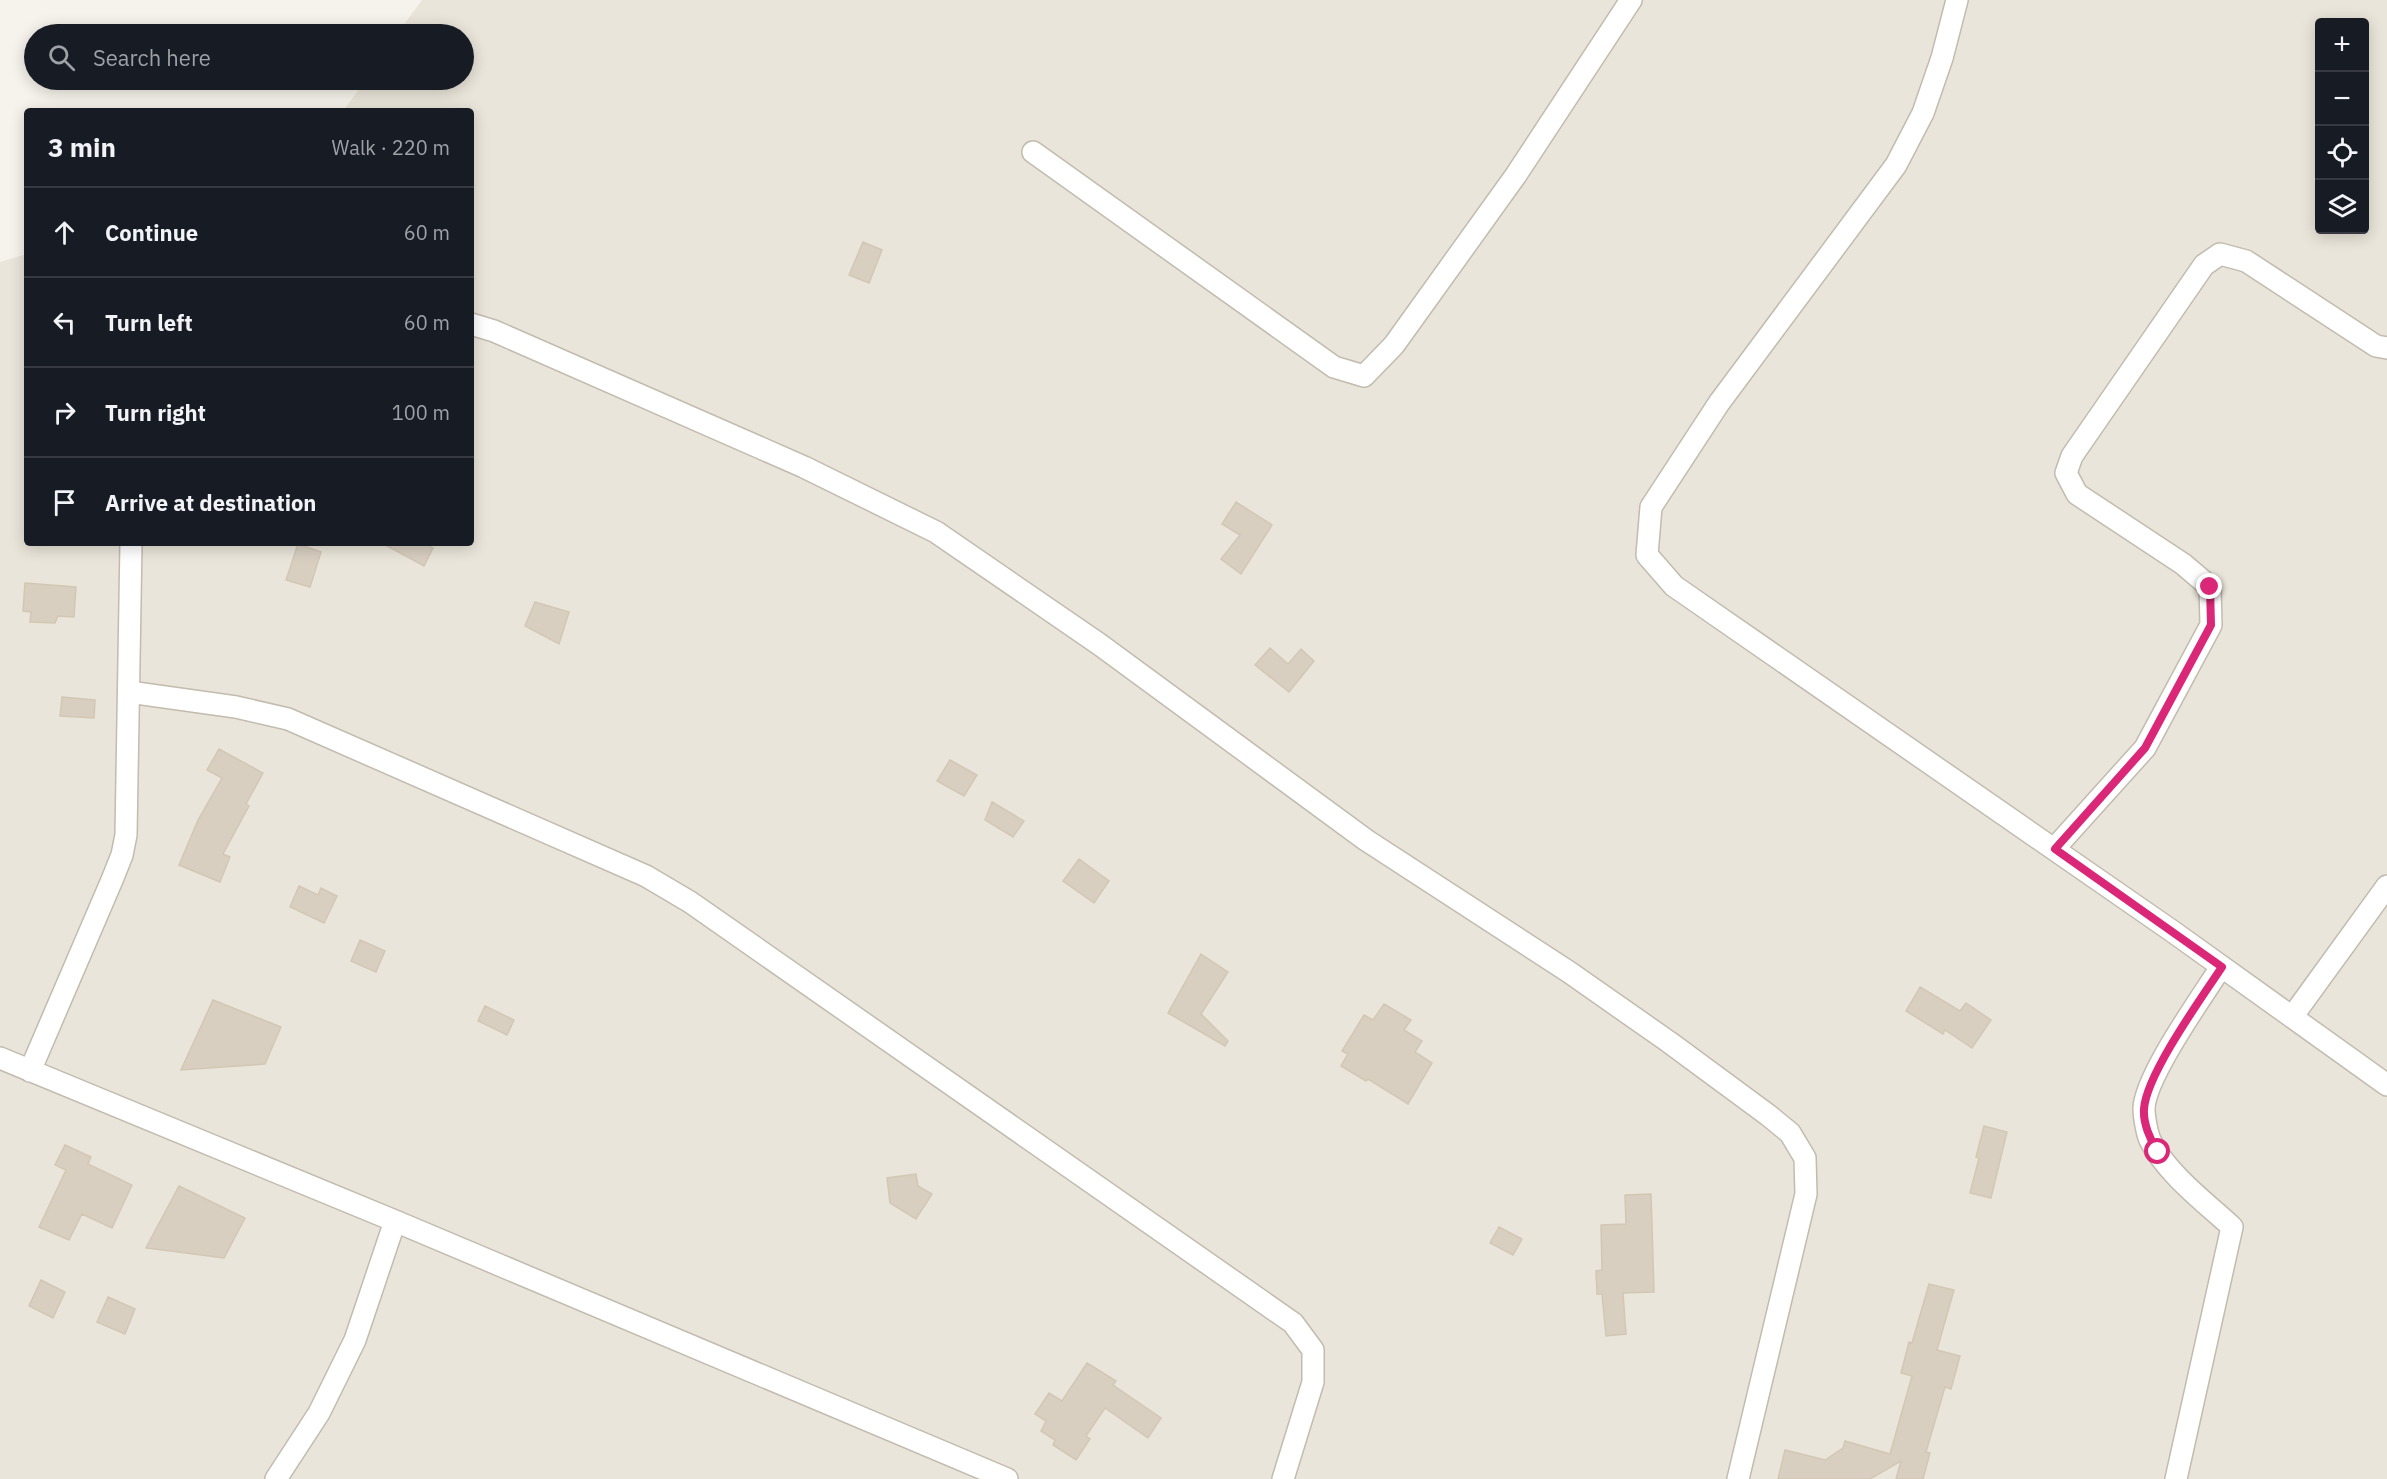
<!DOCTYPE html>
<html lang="en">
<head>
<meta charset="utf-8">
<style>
  body { margin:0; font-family:"IBM Plex Sans",sans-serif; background:#20242c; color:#f1f3f6 }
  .controls { position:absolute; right:18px; top:18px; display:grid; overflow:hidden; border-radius:6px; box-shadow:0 3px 15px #0003 }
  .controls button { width:54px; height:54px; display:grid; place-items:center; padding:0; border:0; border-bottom:2px solid #363941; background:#171b24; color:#f1f3f6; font:30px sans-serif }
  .stop { position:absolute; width:18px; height:18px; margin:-14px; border:4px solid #db2777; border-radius:50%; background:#fff }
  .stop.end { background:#db2777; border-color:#fff; box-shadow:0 2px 6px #0008 }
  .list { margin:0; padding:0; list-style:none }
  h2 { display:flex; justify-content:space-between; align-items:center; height:78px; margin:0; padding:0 24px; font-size:26px }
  h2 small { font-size:20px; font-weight:400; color:#9ea1a6 }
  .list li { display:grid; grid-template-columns:39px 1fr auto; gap:18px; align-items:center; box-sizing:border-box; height:90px; padding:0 24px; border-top:2px solid #363941 }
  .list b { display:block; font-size:22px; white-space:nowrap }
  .list em { font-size:20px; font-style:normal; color:#9ea1a6 }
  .icon { flex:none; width:33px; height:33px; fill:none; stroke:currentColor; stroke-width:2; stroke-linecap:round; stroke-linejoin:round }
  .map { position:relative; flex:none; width:2387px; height:1479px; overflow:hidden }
  .search { position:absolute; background:#171b24; box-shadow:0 3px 15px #0003; left:24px; top:24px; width:450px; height:66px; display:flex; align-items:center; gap:15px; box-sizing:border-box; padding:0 21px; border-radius:33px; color:#9ea1a6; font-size:22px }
  .panel { position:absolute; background:#171b24; box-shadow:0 3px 15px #0003; left:24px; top:108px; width:450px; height:438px; border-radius:6px }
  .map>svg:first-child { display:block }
</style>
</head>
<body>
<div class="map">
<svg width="2387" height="1479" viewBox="0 0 2387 1479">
  <rect width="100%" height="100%" fill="#f6f3ec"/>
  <!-- residential -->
  <path fill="#eae5da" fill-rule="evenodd" d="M422,0H2387V1479H0V262L27,254V543H471V111H343L366,80H464V34H397ZM2320,22H2364V230H2320Z"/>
  <!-- building -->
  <path fill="#d8cfc1" stroke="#d3c7b4" stroke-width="1.5" d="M863,242L882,250L869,283L849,275Z
    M1236,502L1272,525L1241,574L1221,559L1240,535L1222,524Z
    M382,543H423L433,548L424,566Z
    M298,544L321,552L310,587L286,580Z
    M25,583L76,587L74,617L58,616L55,623L30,622L31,612L23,611Z
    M535,602L569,612L559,644L525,626Z
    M1270,648L1288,664L1301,649L1314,661L1289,692L1255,665Z
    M62,697L95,700L94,718L60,716Z
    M219,749L263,773L246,804L249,806L223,854L230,857L220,882L179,865L198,820L222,778L207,770Z
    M950,760L977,775L964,796L937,781Z
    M992,802L1024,821L1013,837L985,820Z
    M1079,859L1109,881L1094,903L1063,881Z
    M299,886L318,895L321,888L337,896L324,923L290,907Z
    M360,940L385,951L376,972L351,961Z
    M1201,954L1228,972L1201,1014L1228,1041L1225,1046L1168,1013Z
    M1920,987L1960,1011L1966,1003L1991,1020L1972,1048L1945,1030L1943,1034L1906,1011Z
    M213,1000L281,1027L265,1064L181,1070Z
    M1384,1004L1411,1020L1404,1030L1422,1041L1415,1052L1432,1063L1408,1104L1368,1079L1366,1081L1341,1066L1348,1054L1342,1051L1364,1015L1373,1020Z
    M485,1006L514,1020L507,1035L478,1021Z
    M1984,1126L2007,1132L1991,1198L1970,1193L1979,1158L1976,1157Z
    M65,1145L91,1157L88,1164L132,1185L112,1228L82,1214L69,1240L39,1227L66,1170L55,1165Z
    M916,1174L918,1186L932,1194L916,1219L890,1203L887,1178Z
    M179,1186L245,1218L224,1258L146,1248Z
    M1651,1194L1654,1292L1623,1293L1626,1334L1606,1336L1602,1294H1597L1596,1271L1602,1270L1601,1225L1626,1224L1625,1195Z
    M1499,1227L1522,1239L1513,1255L1490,1243Z
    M41,1280L65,1292L53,1318L29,1306Z
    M1929,1284L1954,1290L1937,1350L1960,1356L1951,1389L1945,1387L1926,1452L1930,1453L1923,1479H1896L1901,1461L1870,1479H1778L1785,1450L1825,1460L1843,1448L1845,1441L1890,1454L1912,1376L1901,1373L1909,1342L1912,1343Z
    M108,1297L135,1309L125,1334L97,1322Z
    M1087,1363L1116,1381L1113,1385L1161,1418L1148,1438L1105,1408L1086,1436L1090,1439L1076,1460L1053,1445L1055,1440L1041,1431L1046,1421L1035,1414L1049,1393L1062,1401Z"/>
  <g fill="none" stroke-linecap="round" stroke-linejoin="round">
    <defs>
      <path id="minor" d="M1957,0L1942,58L1923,113L1896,165L1719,403L1651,507L1647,555L1674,586L2172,931L2387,1085
        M1033,152L1334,367L1364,376L1394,345L1516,175L1631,0
        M471,324L494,331L804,467L936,532L1099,644L1366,840L1569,972L1669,1042L1768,1115L1790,1133L1805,1158L1806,1194L1738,1479
        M129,692L236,707L288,719L646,876L690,902L1293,1323L1313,1350V1382L1283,1479
        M2054,849L2145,748L2211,625L2210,587L2183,564L2077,494L2066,473L2072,456L2204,265L2220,254L2246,261L2376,346L2387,348
        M2292,1017L2387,886
        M0,1058L395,1221L1007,1479
        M30,1071L112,880L122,855L126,835L131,543
        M276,1479L319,1413L355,1340L395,1221
        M2176,1479L2232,1227C2206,1203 2166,1173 2150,1140C2147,1133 2144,1117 2144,1108C2146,1075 2202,997 2221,967"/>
    </defs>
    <!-- minor casing -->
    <use href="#minor" stroke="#c2bbae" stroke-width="24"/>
    <!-- minor -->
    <use href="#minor" stroke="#fff" stroke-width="21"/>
  </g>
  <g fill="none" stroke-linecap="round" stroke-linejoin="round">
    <!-- route -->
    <path stroke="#db2777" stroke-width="8" d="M2158,1152C2150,1140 2143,1123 2144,1109C2146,1075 2202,997 2222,967L2055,849L2145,748L2211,625L2210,587"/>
  </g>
</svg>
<div class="controls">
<button>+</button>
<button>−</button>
<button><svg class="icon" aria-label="locate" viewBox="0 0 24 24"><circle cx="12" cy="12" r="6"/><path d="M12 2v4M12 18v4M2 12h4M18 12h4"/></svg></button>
<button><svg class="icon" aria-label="layers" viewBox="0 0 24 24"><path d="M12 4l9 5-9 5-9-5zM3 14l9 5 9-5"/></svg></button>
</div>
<div class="stop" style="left:2158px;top:1152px"></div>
<div class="stop end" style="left:2210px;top:587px"></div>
<div class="search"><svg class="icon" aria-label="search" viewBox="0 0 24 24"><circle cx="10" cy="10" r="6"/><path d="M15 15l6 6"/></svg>Search here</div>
<section class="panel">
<h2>3 min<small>Walk · 220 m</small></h2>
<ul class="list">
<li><svg class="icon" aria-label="ahead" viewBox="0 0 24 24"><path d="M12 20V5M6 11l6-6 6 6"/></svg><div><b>Continue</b></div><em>60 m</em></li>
<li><svg class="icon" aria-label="left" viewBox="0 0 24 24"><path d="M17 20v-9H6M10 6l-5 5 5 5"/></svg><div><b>Turn left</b></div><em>60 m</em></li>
<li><svg class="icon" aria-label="right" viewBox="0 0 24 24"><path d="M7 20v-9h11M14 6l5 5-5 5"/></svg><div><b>Turn right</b></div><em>100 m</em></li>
<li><svg class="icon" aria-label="arrive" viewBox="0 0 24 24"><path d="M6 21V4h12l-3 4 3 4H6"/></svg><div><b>Arrive at destination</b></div></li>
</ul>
</section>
</div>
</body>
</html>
